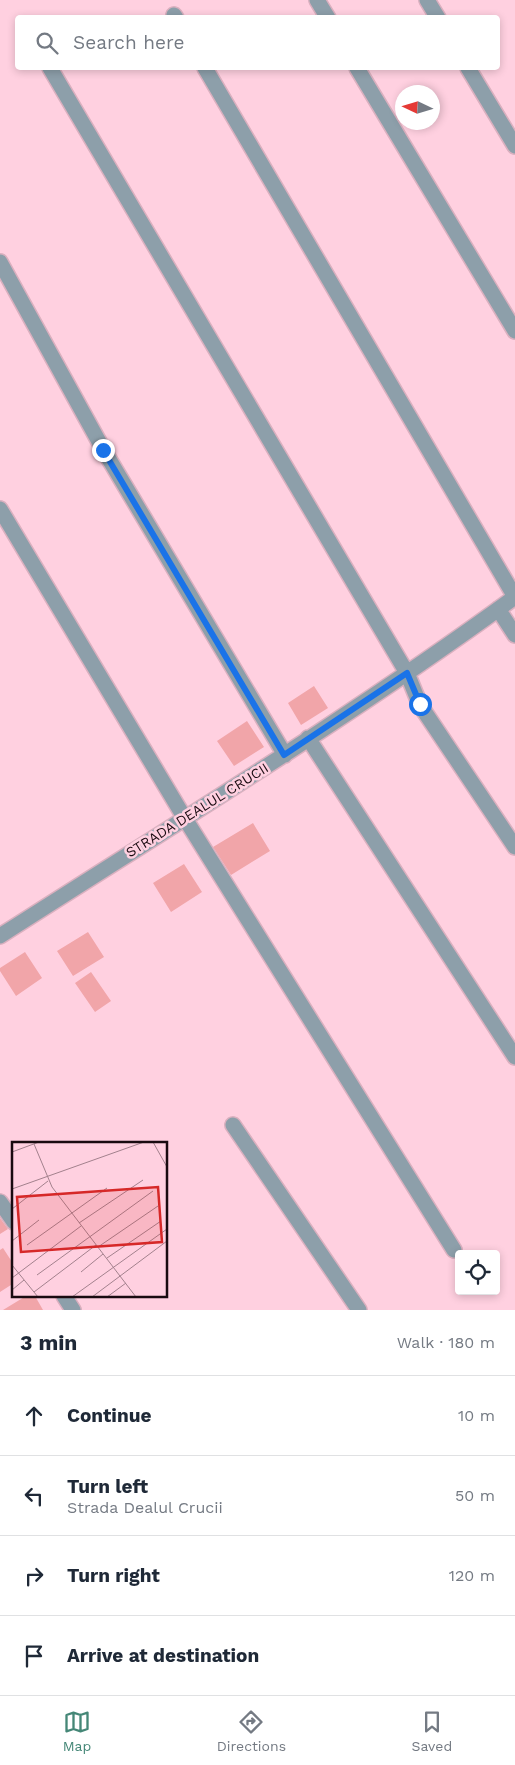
<!DOCTYPE html>
<html lang="en">
<head>
<meta charset="utf-8">
<style>
  body { margin:0; font-family:"Work Sans",sans-serif; background:#f6f6f7; color:#1f2937 }
  .controls { position:absolute; right:15px; bottom:15px; display:grid; overflow:hidden; border-radius:5px; box-shadow:0 2px 8px #0003 }
  .controls button { width:45px; height:45px; display:grid; place-items:center; padding:0; border:0; border-bottom:1px solid #e0e1e3; background:#fff; color:#1f2937; font:25px sans-serif }
  .compass { position:absolute; left:395px; top:85px; width:45px; height:45px; border-radius:50%; background:#fff; box-shadow:0 2px 8px #0003; rotate:274deg }
  .stop { position:absolute; width:15px; height:15px; margin:-11px; border:4px solid #1a73e8; border-radius:50%; background:#fff }
  .stop.end { background:#1a73e8; border-color:#fff; box-shadow:0 1px 5px #0008 }
  .list { margin:0; padding:0; list-style:none }
  h2 { display:flex; justify-content:space-between; align-items:center; height:65px; margin:0; padding:0 20px; font-size:21px }
  h2 small { font-size:16px; font-weight:400; color:#747a83 }
  .list li { display:grid; grid-template-columns:32px 1fr auto; gap:15px; align-items:center; box-sizing:border-box; height:80px; padding:0 20px; border-top:1px solid #e0e1e3 }
  .list b { display:block; font-size:19px; white-space:nowrap }
  .list p { margin:0; font-size:16px; white-space:nowrap; color:#747a83 }
  .list em { font-size:16px; font-style:normal; color:#747a83 }
  .icon { flex:none; width:28px; height:28px; fill:none; stroke:currentColor; stroke-width:2; stroke-linecap:round; stroke-linejoin:round }
  .map { position:relative; flex:none; width:515px; height:1310px; overflow:hidden }
  .search { position:absolute; background:#fff; box-shadow:0 2px 8px #0003; left:15px; right:15px; top:15px; height:55px; display:flex; align-items:center; gap:12px; box-sizing:border-box; padding:0 18px; border-radius:5px; color:#747a83; font-size:19px }
  .sheet { height:385px; background:#fff }
  nav { display:flex; justify-content:space-around; align-items:center; box-sizing:border-box; height:70px; border-top:1px solid #e0e1e3; background:#fff; font-size:14px; color:#747a83 }
  nav a { display:grid; justify-items:center; gap:2px }
  nav .on { color:#458777 }
  .map>svg:first-child { display:block }
</style>
</head>
<body>
<div class="map">
<svg width="515" height="1310" viewBox="0 0 515 1310">
  <rect width="100%" height="100%" fill="#ffd0e0"/>
  <!-- building -->
  <path fill="#f1a5a9" d="M314,686L328,708L301,725L288,703Z
    M247,721L264,747L234,766L217,741Z
    M253,823L270,851L231,875L213,847Z
    M184,864L202,892L171,912L153,883Z
    M88,932L104,957L73,976L57,951Z
    M25,952L42,978L16,996L0,971V968Z
    M91,972L111,1001L95,1012L75,983Z
    M0,1218L8,1229L0,1234Z
    M3,1248L14,1265V1283L0,1292V1250Z
    M26,1296H35L43,1310H3Z"/>
  <g fill="none" stroke-linecap="round" stroke-linejoin="round">
    <defs>
      <path id="minor" d="M317,0L328,18
        M427,0L438,18
        M174,15L176,18
        M50,68L407,673L420,705L515,847
        M205,68L515,597
        M357,68L515,331
        M468,68L515,146
        M0,262L103,449L285,755
        M0,509L184,817L454,1250
        M498,609L515,635
        M308,738L515,1057
        M0,936C173,825 349,718 515,597
        M233,1125L359,1310
        M0,1202L14,1222
        M64,1296L73,1310"/>
    </defs>
    <!-- minor casing -->
    <use href="#minor" stroke="#dab0bf" stroke-width="18"/>
    <!-- minor -->
    <use href="#minor" stroke="#8d9faa" stroke-width="15"/>
  </g>
  <g fill="none" stroke-linecap="round" stroke-linejoin="round">
    <!-- route -->
    <path stroke="#1a73e8" stroke-width="6" d="M103,450L284,755L407,673L420,704"/>
  </g>
  <g text-anchor="middle" dominant-baseline="central" stroke-width="5" stroke-linejoin="round" paint-order="stroke">
    <!-- street labels -->
    <g font-size="14" fill="#190a10" stroke="#ffd0e0">
      <text transform="translate(197 810) rotate(-32)">STRADA DEALUL CRUCII</text>
    </g>
  </g>
  <!-- overview -->
  <g transform="translate(12 1142)">
    <rect width="155" height="155" fill="#ffd0e0"/>
    <path fill="none" stroke="#a3818d" stroke-width="1" d="M141,0L155,25M22,2L40,45L124,155M0,10L27,0M0,47L132,0M0,67L36,39M67,81L131,38M0,99L27,78M15,103L95,46M86,105L146,64M95,116L149,79M0,123L26,155M69,130L91,112M25,133L141,49M0,136L69,84M0,148L12,138M22,150L84,103M60,155L155,87M80,155L155,99M95,155L114,141"/>
    <path fill="#d62828" fill-opacity="0.15" stroke="#d62828" stroke-width="2.5" d="M146,45L150,100L9,110L5,55Z"/>
    <rect width="155" height="155" fill="none" stroke="#190a10" stroke-width="2.5"/>
  </g>
</svg>
<div class="controls">
<button><svg class="icon" aria-label="locate" viewBox="0 0 24 24"><circle cx="12" cy="12" r="6"/><path d="M12 2v4M12 18v4M2 12h4M18 12h4"/></svg></button>
</div>
<svg class="compass" viewBox="-18 -18 36 36"><path d="M0-13l5 13h-10z" fill="#e53935"/><path d="M0 13l5-13h-10z" fill="#747a83"/></svg>
<div class="stop" style="left:420px;top:704px"></div>
<div class="stop end" style="left:103px;top:450px"></div>
<div class="search"><svg class="icon" aria-label="search" viewBox="0 0 24 24"><circle cx="10" cy="10" r="6"/><path d="M15 15l6 6"/></svg>Search here</div>
</div>
<section class="sheet">
<h2>3 min<small>Walk · 180 m</small></h2>
<ul class="list">
<li><svg class="icon" aria-label="ahead" viewBox="0 0 24 24"><path d="M12 20V5M6 11l6-6 6 6"/></svg><div><b>Continue</b></div><em>10 m</em></li>
<li><svg class="icon" aria-label="left" viewBox="0 0 24 24"><path d="M17 20v-9H6M10 6l-5 5 5 5"/></svg><div><b>Turn left</b><p>Strada Dealul Crucii</p></div><em>50 m</em></li>
<li><svg class="icon" aria-label="right" viewBox="0 0 24 24"><path d="M7 20v-9h11M14 6l5 5-5 5"/></svg><div><b>Turn right</b></div><em>120 m</em></li>
<li><svg class="icon" aria-label="arrive" viewBox="0 0 24 24"><path d="M6 21V4h12l-3 4 3 4H6"/></svg><div><b>Arrive at destination</b></div></li>
</ul>
</section>
<nav>
<a class="on"><svg class="icon" aria-label="map" viewBox="0 0 24 24"><path d="M3 6l6-2 6 2 6-2v14l-6 2-6-2-6 2zM9 4v14M15 6v14"/></svg>Map</a>
<a><svg class="icon" aria-label="directions" viewBox="0 0 24 24"><path d="M12 3l9 9-9 9-9-9zM9 14v-3h6M13 9l2 2-2 2"/></svg>Directions</a>
<a><svg class="icon" aria-label="saved" viewBox="0 0 24 24"><path d="M7 4h10v16l-5-4-5 4z"/></svg>Saved</a>
</nav>
</body>
</html>
